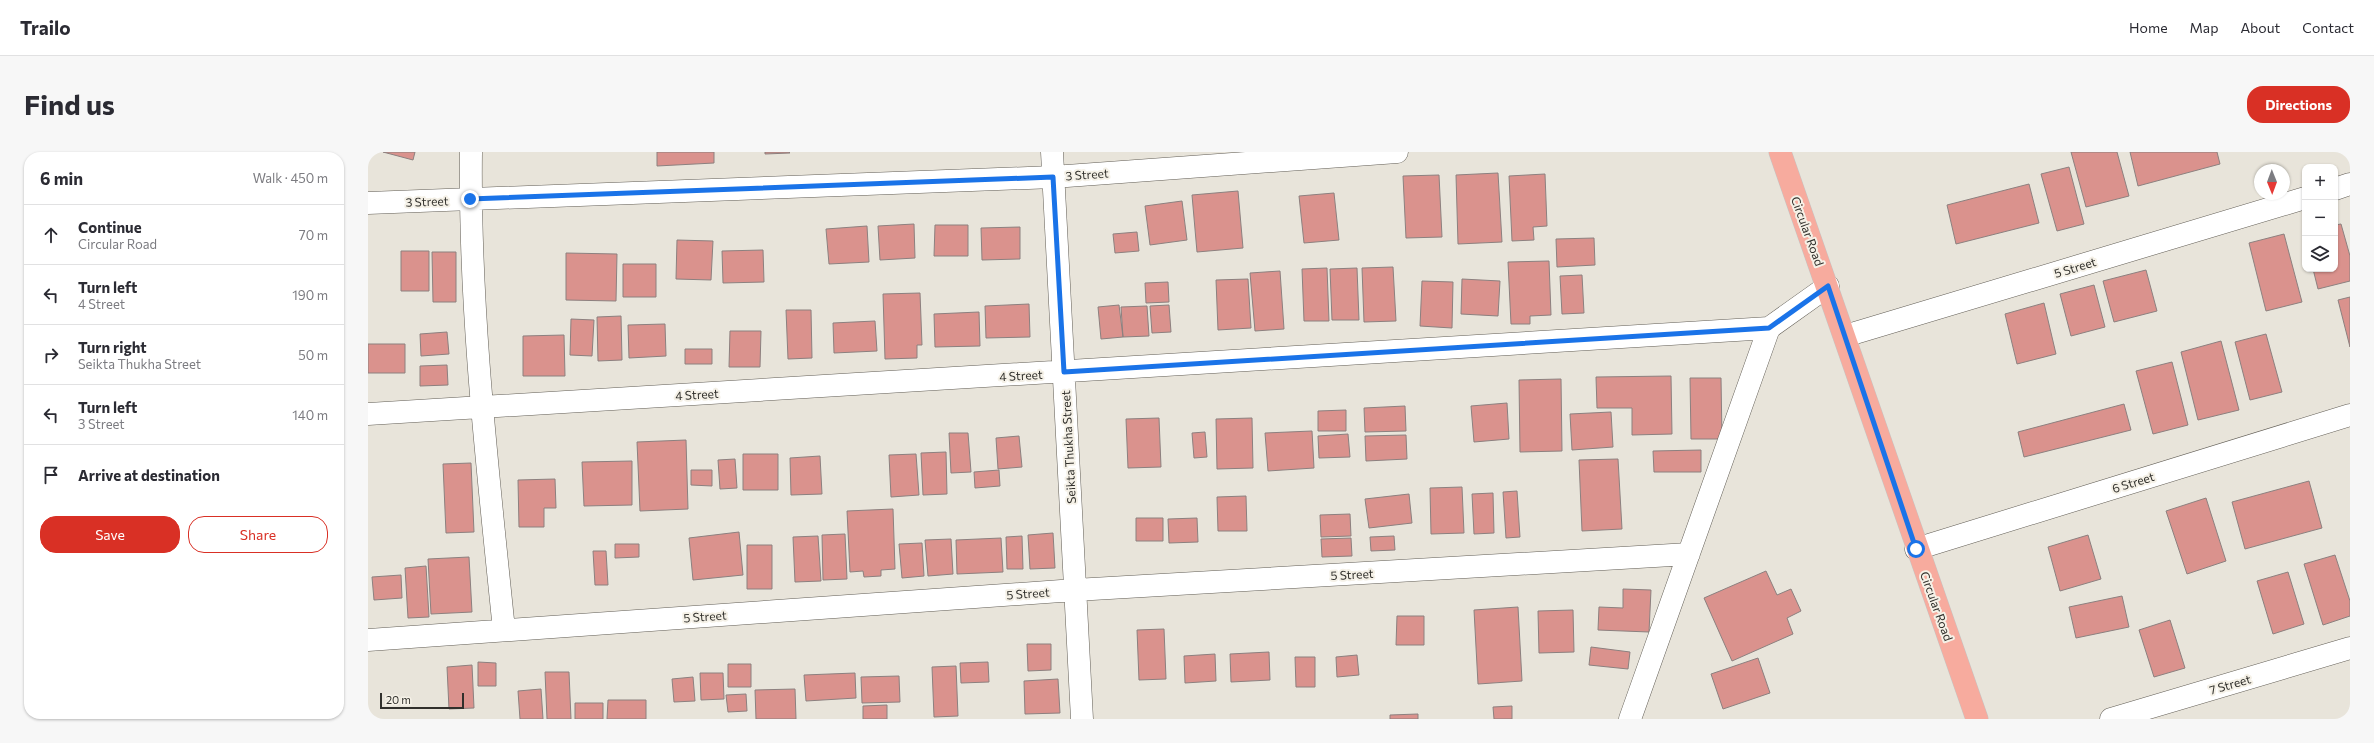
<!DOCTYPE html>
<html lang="en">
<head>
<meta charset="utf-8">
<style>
  body { margin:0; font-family:Commissioner,sans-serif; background:#f7f7f7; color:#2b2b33 }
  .controls { position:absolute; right:12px; top:12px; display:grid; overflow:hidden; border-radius:8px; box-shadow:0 1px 3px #0004 }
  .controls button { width:36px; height:36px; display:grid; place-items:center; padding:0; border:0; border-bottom:1px solid #e1e1e2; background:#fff; color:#2b2b33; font:20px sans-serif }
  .compass { position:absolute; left:1886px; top:12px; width:36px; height:36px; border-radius:50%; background:#fff; box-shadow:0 1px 3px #0004; rotate:179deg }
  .scale { position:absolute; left:12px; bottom:10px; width:84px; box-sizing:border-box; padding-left:4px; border:2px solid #31302c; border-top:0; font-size:11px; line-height:14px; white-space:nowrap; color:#31302c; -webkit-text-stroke:3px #f5f1e7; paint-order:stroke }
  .stop { position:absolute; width:12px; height:12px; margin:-9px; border:3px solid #1a73e8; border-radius:50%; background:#fff }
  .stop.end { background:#1a73e8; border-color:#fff; box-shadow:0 1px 4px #0008 }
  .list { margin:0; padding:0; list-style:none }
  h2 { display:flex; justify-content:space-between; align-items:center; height:52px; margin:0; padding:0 16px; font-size:17px }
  h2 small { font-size:13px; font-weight:400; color:#7c7c81 }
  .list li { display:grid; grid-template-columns:26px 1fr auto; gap:12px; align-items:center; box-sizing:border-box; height:60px; padding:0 16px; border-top:1px solid #e1e1e2 }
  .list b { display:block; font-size:15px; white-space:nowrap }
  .list p { margin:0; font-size:13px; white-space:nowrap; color:#7c7c81 }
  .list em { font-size:13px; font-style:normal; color:#7c7c81 }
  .actions { display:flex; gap:8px; padding:12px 16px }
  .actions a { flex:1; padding:9px 0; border:1px solid #d93025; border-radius:16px; text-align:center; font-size:14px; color:#d93025 }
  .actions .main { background:#d93025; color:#fff }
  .icon { flex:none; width:22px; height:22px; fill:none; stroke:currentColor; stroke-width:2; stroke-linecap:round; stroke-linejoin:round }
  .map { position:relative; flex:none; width:1982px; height:567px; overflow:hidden; border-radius:16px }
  header { display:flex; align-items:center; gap:24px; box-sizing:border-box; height:56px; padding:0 20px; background:#fff; border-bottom:1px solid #e1e1e2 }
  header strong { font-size:19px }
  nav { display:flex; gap:22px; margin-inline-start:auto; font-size:14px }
  .intro { display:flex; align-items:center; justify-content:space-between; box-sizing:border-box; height:96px; padding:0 24px }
  h1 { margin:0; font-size:28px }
  .button { padding:10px 18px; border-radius:16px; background:#d93025; color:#fff; font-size:14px; font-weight:700 }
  main { display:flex; gap:24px; padding:0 24px }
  aside { flex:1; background:#fff; border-radius:16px; box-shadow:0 1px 3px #0004 }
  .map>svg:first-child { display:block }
</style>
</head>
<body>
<header>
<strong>Trailo</strong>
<nav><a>Home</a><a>Map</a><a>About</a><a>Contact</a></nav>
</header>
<div class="intro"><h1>Find us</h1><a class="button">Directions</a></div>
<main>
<aside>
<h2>6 min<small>Walk · 450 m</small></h2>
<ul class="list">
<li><svg class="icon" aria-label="ahead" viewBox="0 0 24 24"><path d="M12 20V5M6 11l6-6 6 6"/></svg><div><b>Continue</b><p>Circular Road</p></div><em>70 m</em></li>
<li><svg class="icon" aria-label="left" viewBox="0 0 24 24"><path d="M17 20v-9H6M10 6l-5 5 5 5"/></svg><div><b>Turn left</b><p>4 Street</p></div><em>190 m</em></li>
<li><svg class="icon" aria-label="right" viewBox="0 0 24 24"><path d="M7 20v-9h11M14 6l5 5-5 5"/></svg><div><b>Turn right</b><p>Seikta Thukha Street</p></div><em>50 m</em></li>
<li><svg class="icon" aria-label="left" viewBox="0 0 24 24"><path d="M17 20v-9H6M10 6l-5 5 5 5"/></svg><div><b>Turn left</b><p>3 Street</p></div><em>140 m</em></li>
<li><svg class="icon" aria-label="arrive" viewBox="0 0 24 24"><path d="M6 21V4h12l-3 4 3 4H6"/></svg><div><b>Arrive at destination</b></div></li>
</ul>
<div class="actions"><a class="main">Save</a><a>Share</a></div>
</aside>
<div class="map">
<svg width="1982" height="567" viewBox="0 0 1982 567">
  <rect width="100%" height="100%" fill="#e8e4da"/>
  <!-- building -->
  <path fill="#da928d" stroke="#8c807f" d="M15,0H47L45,8Z
    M289,0H346V11L289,14Z
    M397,0H421L422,1L397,2Z
    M1703,0H1749L1761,44L1718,55Z
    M1762,0H1849L1852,12L1770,34Z
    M1701,15L1716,72L1689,79L1673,22Z
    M1130,21L1134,90L1090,92L1088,23Z
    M1177,22L1179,74L1165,75L1166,88L1144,89L1141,24Z
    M1071,23L1074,85L1038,86L1035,24Z
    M1661,32L1671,71L1588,92L1579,53Z
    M870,39L875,96L829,100L824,43Z
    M966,41L971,88L936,91L931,44Z
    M814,49L819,88L782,93L777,54Z
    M546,72L547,106L512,108L510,74Z
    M1973,72L1982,104V129L1950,137L1945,117H1967V73Z
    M567,73H600V104H566Z
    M499,74L501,110L461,112L458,77Z
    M652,75V107L614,108L613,76Z
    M769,80L771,99L747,101L745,82Z
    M1916,82L1934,150L1898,159L1881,91Z
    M1226,86L1227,113L1189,115L1188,87Z
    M309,88L345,89L343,128L308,127Z
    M395,98L396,130L355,131L354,99Z
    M33,99H61V139H33Z
    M64,100H88V150H65Z
    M198,101L249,102L248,149L198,148Z
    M1181,109L1183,163L1162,164V172H1143L1140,110Z
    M255,112H288V145H255Z
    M1025,115L1028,169L996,170L994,116Z
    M959,116L961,169H936L934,117Z
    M989,116L991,168H964L962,117Z
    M1778,118L1789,159L1746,170L1735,129Z
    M912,119L916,177L887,179L882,121Z
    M1214,123L1216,161L1194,162L1192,124Z
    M880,127L883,176L850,178L848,128Z
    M1094,127L1132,129L1130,164L1093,162Z
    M1054,129L1085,130L1084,176L1052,174Z
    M800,130L801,150L778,151L777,131Z
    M1726,133L1737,175L1703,184L1692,142Z
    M552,141L554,193H549V206L517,207L515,142Z
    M1982,145V195L1970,148Z
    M1676,151L1688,202L1649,212L1637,162Z
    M661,152L662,185L618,186L617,154Z
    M751,153L755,185L733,187L730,155Z
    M801,153L803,180L784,181L782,154Z
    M779,154L781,184L755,185L753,155Z
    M418,158H443L444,206L420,207Z
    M611,160L612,194L567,195L566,162Z
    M253,164L254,208L230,209L229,165Z
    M203,167L226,168L224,204L202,203Z
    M507,169L509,199L466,201L465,171Z
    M297,172L298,204L261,206L260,173Z
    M362,179H393L392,215H361Z
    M79,180L81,202L53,204L52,182Z
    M1898,182L1914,240L1882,248L1867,190Z
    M196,183L197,224H155V184Z
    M1853,189L1871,258L1830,268L1813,200Z
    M0,192H37V221H0Z
    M317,197H344V212H317Z
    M1804,210L1820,273L1785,282L1768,219Z
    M79,213L80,233L52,234V214Z
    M1303,224L1304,282L1264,283V256H1229L1228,225Z
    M1322,226H1353L1354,287H1323Z
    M1193,227L1194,299L1152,300L1151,228Z
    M1139,251L1141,287L1106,290L1103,254Z
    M1756,252L1763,278L1656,305L1650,280Z
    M1037,254L1038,279L997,280L996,256Z
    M978,258V279H950V259Z
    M1243,260L1245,295L1204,298L1202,262Z
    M791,266L793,315L760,316L758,267Z
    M884,266L885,316L849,317L848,267Z
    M944,279L946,316L900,319L897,281Z
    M837,280L839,305L826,306L824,281Z
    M581,281H600L603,320L583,321Z
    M980,282L982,305L951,306L950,284Z
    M1038,283L1039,307L998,309L997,284Z
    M651,284L654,315L630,317L628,286Z
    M318,288L320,357L272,359L269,290Z
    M1333,298V320H1286L1285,299Z
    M578,300L579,342L555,343L553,301Z
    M375,302H410V338H375Z
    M548,302L551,343L523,345L521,303Z
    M452,304L454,342L423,343L422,306Z
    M367,307L369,336L352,337L350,308Z
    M1250,307L1254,377L1214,379L1211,308Z
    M264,309V353L216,354L214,310Z
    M103,311L106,380L78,381L75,312Z
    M323,318H344V334L323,333Z
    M631,318L632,334L607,336L606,320Z
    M187,327L188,356H176V375H151L150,328Z
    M1941,329L1954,376L1877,397L1864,350Z
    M1094,335L1096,381L1063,382L1062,336Z
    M1149,339L1152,385L1138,386L1135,340Z
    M1125,341L1126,381L1106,382L1104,342Z
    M1041,342L1044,371L1001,376L997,347Z
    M878,344L879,379H850L849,345Z
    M1838,346L1858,409L1819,422L1798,359Z
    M525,357L527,417L513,418V424L496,425L495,419L482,420L479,359Z
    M982,362L983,384L953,385L952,363Z
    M768,366H795V389H768Z
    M829,366L830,390L801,391L800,367Z
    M371,380L375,423L325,428L321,386Z
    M685,381L687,416L662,417L660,383Z
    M477,382L479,427L455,428L454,383Z
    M1720,383L1733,427L1692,439L1680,395Z
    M450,384L453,429L427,430L425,385Z
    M654,384L655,417H639L638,385Z
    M1026,384L1027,398L1003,399L1002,385Z
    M633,386L635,420L589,422L588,388Z
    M983,386L984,404L954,405L953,387Z
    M583,387L585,422L560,424L557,388Z
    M554,391L556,424L534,426L531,392Z
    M247,392H271V405L247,406Z
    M379,393H404V437H379Z
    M225,399H238L240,433H227Z
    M1967,403L1982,449V464L1955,473L1936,412Z
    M101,405L104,460L63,462L60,407Z
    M58,414L61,465L40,466L37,416Z
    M1398,419L1409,443L1423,437L1433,459L1419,466L1425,482L1364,509L1336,446Z
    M1920,420L1936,472L1905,482L1889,429Z
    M33,423L34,446L6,448L4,425Z
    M1255,437L1283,438L1281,480L1230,478L1231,455L1255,456Z
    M1754,444L1761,475L1708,486L1701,455Z
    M1150,455L1154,529L1110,532L1106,458Z
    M1205,458L1206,500L1171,501L1170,459Z
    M1029,464H1056V493H1028Z
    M1802,468L1817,516L1786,525L1771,478Z
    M796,477L798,527L771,528L769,478Z
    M659,492H683V518L660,519Z
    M1223,495L1262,500L1260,517L1221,513Z
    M901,500L902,528L863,530L862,502Z
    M847,502L848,529L817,531L816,504Z
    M989,503L991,523L969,525L968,505Z
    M927,505H947V535H928Z
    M1390,506L1402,541L1355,557L1343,522Z
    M110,510L128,511V534H110Z
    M620,510L621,530L593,531L592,511Z
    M360,512H383V535H360Z
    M104,513L106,556L81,557L79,515Z
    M588,514L590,564L566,565L564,515Z
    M177,520H201L203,567H179Z
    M332,521H355L356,547L333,548Z
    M487,521L488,546L438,549L436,523Z
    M531,524L532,550L494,551L493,525Z
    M325,525L327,549L306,550L304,527Z
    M690,527L692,561L657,562L656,529Z
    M173,537L175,567H152L150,539Z
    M427,537L428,567H388L387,538Z
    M378,542L379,559L360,560L358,543Z
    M240,548H278V567H239Z
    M207,551H235V567H207Z
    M519,553V567H495V554Z
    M1144,554V567H1126L1125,555Z
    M1050,562V567H1022V563Z"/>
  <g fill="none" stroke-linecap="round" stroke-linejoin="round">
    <defs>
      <path id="street" d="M103,0C101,160 120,320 136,478
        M684,0L714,567
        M1967,37L1982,32
        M0,51L685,25L1029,0
        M1477,184L1937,46
        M0,262L1401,176L1460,134
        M1548,397L1982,263
        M0,488L707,438L1321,402
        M1262,567L1401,176
        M1743,567L1982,496"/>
      <path id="primary" d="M1412,0L1609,567"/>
    </defs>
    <!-- street casing -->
    <use href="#street" stroke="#625e56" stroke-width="23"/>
    <!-- primary casing -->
    <use href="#primary" stroke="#c5c5c4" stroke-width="23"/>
    <!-- street -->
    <use href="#street" stroke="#fff" stroke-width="22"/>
    <!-- primary -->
    <use href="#primary" stroke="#f7ab9e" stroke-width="22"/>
  </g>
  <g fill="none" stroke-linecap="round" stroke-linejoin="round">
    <!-- route -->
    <path stroke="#1a73e8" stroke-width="5" d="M102,47L685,25L696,220L1401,176L1460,134L1548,397"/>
  </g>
  <g text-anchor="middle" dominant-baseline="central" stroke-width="4" stroke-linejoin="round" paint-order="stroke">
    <!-- street labels -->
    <g font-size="12" fill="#31302c" stroke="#f5f1e7">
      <text transform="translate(719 22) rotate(-4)">3 Street</text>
      <text transform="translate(59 49) rotate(-2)">3 Street</text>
      <text transform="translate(1440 79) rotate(70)">Circular Road</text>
      <text transform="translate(1707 115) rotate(-17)">5 Street</text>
      <text transform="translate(653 223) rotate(-3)">4 Street</text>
      <text transform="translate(329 242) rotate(-3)">4 Street</text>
      <text transform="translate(700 295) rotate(-93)">Seikta Thukha Street</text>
      <text transform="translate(1765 330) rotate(-17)">6 Street</text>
      <text transform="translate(984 422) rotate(-3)">5 Street</text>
      <text transform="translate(660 441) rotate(-4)">5 Street</text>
      <text transform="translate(1569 454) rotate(70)">Circular Road</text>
      <text transform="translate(337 464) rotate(-4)">5 Street</text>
      <text transform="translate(1862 532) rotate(-16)">7 Street</text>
    </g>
  </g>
</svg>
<div class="controls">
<button>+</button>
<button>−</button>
<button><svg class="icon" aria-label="layers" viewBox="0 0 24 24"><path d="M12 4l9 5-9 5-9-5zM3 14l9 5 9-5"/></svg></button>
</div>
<svg class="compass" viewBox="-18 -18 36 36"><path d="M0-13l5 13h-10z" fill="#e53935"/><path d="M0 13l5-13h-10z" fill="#7c7c81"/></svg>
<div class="scale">20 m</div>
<div class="stop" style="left:1548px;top:397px"></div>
<div class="stop end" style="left:102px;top:47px"></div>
</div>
</main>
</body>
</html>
